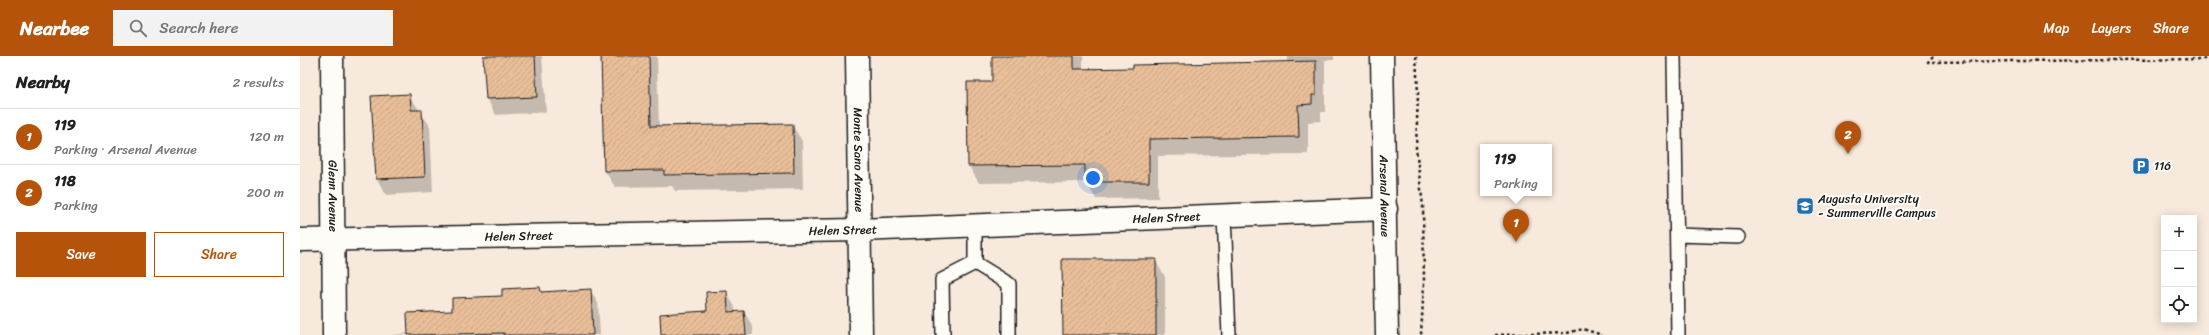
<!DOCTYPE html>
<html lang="en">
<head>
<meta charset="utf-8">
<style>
  body { margin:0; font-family:Sriracha,sans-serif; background:#f2f2f2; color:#202124 }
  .controls { position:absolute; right:12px; bottom:12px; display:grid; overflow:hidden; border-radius:0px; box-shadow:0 2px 10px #0003 }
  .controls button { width:36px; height:36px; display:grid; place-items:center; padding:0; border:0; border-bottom:1px solid #e0e0e0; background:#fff; color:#202124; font:20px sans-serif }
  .you { position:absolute; left:793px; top:122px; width:14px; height:14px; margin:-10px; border:3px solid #fff; border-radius:50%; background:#1a73e8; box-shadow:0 0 0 6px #1a73e833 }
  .badge { display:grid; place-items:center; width:26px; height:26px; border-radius:50%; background:#b45309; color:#fff; font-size:13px; font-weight:700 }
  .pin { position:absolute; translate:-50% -33px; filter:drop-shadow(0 1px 2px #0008) }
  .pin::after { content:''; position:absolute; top:21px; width:14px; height:12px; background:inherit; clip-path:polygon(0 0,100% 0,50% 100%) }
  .popup { position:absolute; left:1180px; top:88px; width:72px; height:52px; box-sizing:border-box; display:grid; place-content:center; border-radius:0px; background:#fff; filter:drop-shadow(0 1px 3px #0005); font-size:13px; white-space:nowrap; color:#757577 }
  .popup b { font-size:15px; color:#202124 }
  .popup::after { content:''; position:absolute; left:50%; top:100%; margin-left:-8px; border:8px solid transparent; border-top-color:#fff }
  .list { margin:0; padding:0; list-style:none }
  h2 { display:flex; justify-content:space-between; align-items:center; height:52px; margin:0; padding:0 16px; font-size:17px }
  h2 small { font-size:13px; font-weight:400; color:#757577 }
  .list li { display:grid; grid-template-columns:26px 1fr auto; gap:12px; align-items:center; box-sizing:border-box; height:56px; padding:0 16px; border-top:1px solid #e0e0e0 }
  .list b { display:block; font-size:15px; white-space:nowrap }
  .list p { margin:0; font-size:13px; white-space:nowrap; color:#757577 }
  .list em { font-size:13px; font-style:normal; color:#757577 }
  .actions { display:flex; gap:8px; padding:12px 16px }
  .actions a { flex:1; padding:9px 0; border:1px solid #b45309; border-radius:0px; text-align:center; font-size:14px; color:#b45309 }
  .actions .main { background:#b45309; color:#fff }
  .icon { flex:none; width:22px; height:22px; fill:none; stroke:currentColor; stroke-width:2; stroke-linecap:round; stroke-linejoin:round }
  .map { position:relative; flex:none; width:1909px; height:279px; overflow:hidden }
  header { display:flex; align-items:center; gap:24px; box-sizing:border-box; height:56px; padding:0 20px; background:#b45309; color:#fff }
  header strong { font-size:19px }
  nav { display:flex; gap:22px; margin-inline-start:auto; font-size:14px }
  .search { width:280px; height:36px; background:#f2f2f2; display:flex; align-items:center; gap:10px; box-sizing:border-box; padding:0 14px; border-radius:0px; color:#757577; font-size:15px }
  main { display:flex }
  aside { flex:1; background:#fff }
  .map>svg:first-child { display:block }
</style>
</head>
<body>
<header>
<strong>Nearbee</strong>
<div class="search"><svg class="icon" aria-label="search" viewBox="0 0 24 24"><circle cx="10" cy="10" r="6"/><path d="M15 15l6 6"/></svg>Search here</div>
<nav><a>Map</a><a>Layers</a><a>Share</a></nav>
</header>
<main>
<aside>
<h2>Nearby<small>2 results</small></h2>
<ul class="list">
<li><span class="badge">1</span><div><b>119</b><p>Parking · Arsenal Avenue</p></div><em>120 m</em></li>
<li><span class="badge">2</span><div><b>118</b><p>Parking</p></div><em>200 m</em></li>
</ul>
<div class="actions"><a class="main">Save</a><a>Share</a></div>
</aside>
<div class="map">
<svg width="1909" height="279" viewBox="0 0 1909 279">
  <defs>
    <pattern id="building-hatch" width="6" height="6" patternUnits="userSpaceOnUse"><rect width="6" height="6" fill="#e9be99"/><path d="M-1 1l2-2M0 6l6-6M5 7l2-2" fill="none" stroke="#c7a383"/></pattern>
  </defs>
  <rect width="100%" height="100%" fill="#f7e9db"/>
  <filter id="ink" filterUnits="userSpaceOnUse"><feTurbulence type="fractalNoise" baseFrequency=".025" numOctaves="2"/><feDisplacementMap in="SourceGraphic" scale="8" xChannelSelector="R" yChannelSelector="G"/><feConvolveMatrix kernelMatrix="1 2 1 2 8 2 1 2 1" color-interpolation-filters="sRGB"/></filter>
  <g filter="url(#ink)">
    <!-- shadow -->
    <path fill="#0003" d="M184,0H242L246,56L196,59L187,43Z
      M302,0H357L359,71L492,69L502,85L503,133L375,135L372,130L315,131L305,115Z
      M693,0H783V14L988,7V0H1034V4H1025V56H1021V65L1008,66V98L858,100V142L796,143L786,126L679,127L669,110L693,27Z
      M109,39L130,70L133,136L86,139L77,123L72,41Z
      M855,204L865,221V279H764Z
      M240,232L242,237L290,234L298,247L300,279H93L109,277L153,256Z
      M426,236L435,251V256H444L453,271V279H362L408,256Z"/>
    <!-- building -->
    <path fill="url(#building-hatch)" stroke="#1c1c1c" d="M183,0H235L237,41L186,43Z
      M301,0H349L351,70L493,68L494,117L364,119V114L304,115Z
      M692,0H774V13L833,12V9L1016,5V39H1012V48L998,49L999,81L849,83V126H785V109L668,110L667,26H692Z
      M110,38L111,54H122L125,121L76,123L71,40Z
      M762,203H856V279H763Z
      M240,231L241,236L291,233L293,279H204V277L108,279L107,257L152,255V242L202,240V233Z
      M427,235L428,256L444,255L446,279H361L360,258L407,255L406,236Z"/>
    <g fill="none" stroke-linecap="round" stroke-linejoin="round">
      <defs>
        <path id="service" d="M1374,0L1378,279
          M924,159L929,279
          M1377,179L1438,181
          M675,207L709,228V279
          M643,279L642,224L675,207V169"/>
        <g id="minor">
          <path id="s1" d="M32,0L34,279"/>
          <path id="s2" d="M557,0L561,279"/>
          <path id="s3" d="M1082,0L1087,279"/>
          <path id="s4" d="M0,184L559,174L1086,153"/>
        </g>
      </defs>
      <!-- service casing -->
      <use href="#service" stroke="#1c1c1c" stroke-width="16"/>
      <!-- minor casing -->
      <use href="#minor" stroke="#1c1c1c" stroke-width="25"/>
      <!-- path -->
      <path stroke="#1c1c1c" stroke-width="2.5" stroke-dasharray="3 3" stroke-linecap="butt" d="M1116,0L1118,38L1116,92L1123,150L1124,227L1121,279
        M1633,0L1628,6L1909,3
        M1195,279L1267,277L1283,273L1302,279"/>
      <!-- service -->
      <use href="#service" stroke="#fdfcf7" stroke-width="13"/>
      <!-- minor -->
      <use href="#minor" stroke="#fdfcf7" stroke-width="22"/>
    </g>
  </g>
  <!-- icons -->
  <defs>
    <symbol id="parking-square" viewBox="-11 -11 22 22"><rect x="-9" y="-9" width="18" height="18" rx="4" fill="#1f6fb2" stroke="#fdfcf7"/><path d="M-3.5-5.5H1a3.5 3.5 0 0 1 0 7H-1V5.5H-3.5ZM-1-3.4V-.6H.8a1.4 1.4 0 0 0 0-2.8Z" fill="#fff"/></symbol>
    <symbol id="university-square" viewBox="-11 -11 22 22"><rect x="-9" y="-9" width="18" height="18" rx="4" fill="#1f6fb2" stroke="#fdfcf7"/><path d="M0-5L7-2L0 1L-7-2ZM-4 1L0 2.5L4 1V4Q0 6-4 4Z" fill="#fff"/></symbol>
  </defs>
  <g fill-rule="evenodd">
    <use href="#parking-square" x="1831" y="100" width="20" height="20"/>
    <use href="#university-square" x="1495" y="140" width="20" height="20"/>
  </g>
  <g text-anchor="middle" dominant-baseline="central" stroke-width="4" stroke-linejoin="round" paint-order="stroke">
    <!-- street labels -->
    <g font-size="12" fill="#1c1c1c" stroke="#fdfcf7">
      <text stroke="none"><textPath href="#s2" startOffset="104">Monte Sano Avenue</textPath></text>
      <text stroke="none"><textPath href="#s3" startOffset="140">Arsenal Avenue</textPath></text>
      <text stroke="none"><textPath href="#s1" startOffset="140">Glenn Avenue</textPath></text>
      <text stroke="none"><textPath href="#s4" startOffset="867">Helen Street</textPath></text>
      <text stroke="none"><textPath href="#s4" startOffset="543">Helen Street</textPath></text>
      <text stroke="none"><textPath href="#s4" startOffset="219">Helen Street</textPath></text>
    </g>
    <!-- poi labels -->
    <g font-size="12" fill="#1c1c1c" stroke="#fdfcf7" text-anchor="start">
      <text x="1854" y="110">116</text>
      <text x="1518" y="143">Augusta University<tspan x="1518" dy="14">- Summerville Campus</tspan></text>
    </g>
  </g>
</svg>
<div class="controls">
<button>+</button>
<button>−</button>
<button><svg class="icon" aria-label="locate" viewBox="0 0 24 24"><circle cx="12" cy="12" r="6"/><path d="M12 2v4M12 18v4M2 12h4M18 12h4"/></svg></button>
</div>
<div class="you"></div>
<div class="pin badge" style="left:1216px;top:186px">1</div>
<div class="popup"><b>119</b>Parking</div>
<div class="pin badge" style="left:1548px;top:98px">2</div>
</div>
</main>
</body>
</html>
